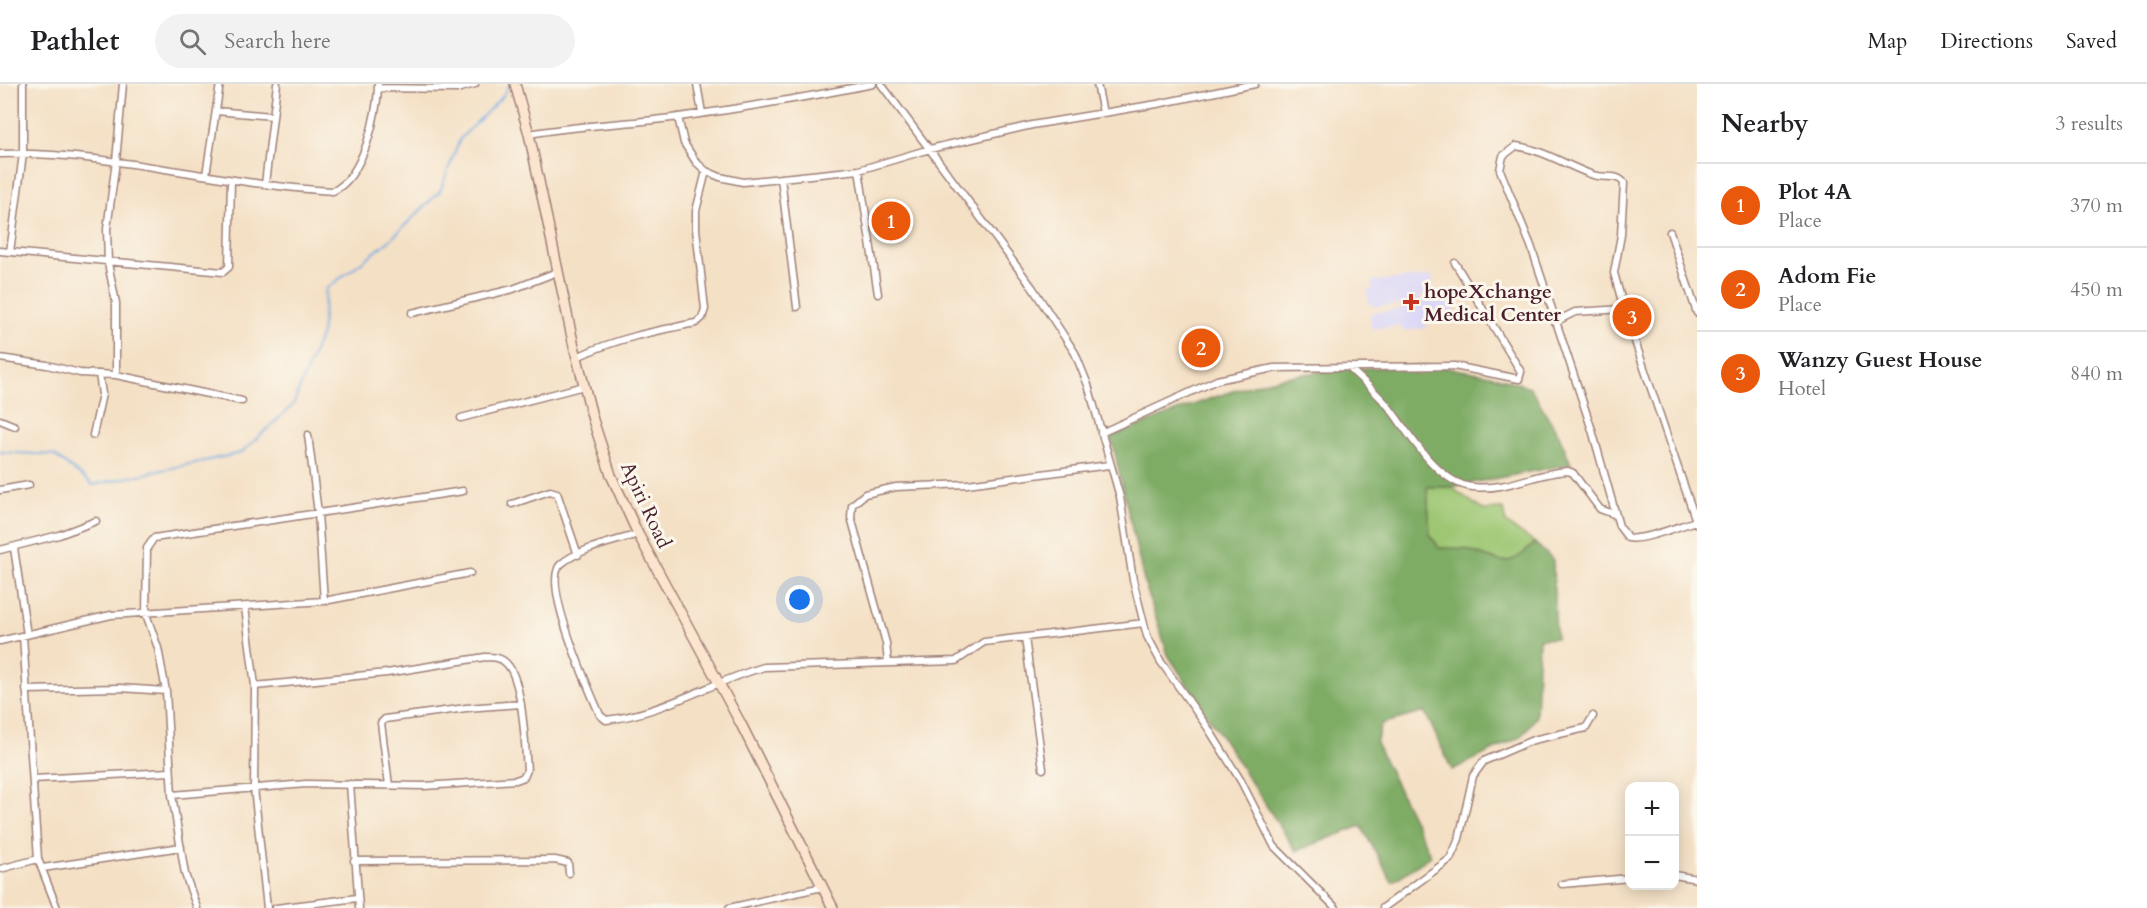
<!DOCTYPE html>
<html lang="en">
<head>
<meta charset="utf-8">
<style>
  body { margin:0; font-family:Cardo,serif; background:#f2f2f2; color:#202124 }
  .controls { position:absolute; right:18px; bottom:18px; display:grid; overflow:hidden; border-radius:12px; box-shadow:0 3px 15px #0003 }
  .controls button { width:54px; height:54px; display:grid; place-items:center; padding:0; border:0; border-bottom:2px solid #e0e0e0; background:#fff; color:#202124; font:30px sans-serif }
  .you { position:absolute; left:800px; top:516px; width:21px; height:21px; margin:-15px; border:4px solid #fff; border-radius:50%; background:#1a73e8; box-shadow:0 0 0 9px #1a73e833 }
  .badge { display:grid; place-items:center; width:39px; height:39px; border-radius:50%; background:#ea580c; color:#fff; font-size:20px; font-weight:700 }
  .pin { position:absolute; translate:-50% -50%; border:3px solid #fff; box-shadow:0 2px 6px #0006 }
  .list { margin:0; padding:0; list-style:none }
  h2 { display:flex; justify-content:space-between; align-items:center; height:78px; margin:0; padding:0 24px; font-size:26px }
  h2 small { font-size:20px; font-weight:400; color:#757577 }
  .list li { display:grid; grid-template-columns:39px 1fr auto; gap:18px; align-items:center; box-sizing:border-box; height:84px; padding:0 24px; border-top:2px solid #e0e0e0 }
  .list b { display:block; font-size:22px; white-space:nowrap }
  .list p { margin:0; font-size:20px; white-space:nowrap; color:#757577 }
  .list em { font-size:20px; font-style:normal; color:#757577 }
  .icon { flex:none; width:33px; height:33px; fill:none; stroke:currentColor; stroke-width:2; stroke-linecap:round; stroke-linejoin:round }
  .map { position:relative; flex:none; width:1697px; height:824px; overflow:hidden }
  header { display:flex; align-items:center; gap:36px; box-sizing:border-box; height:84px; padding:0 30px; background:#fff; border-bottom:2px solid #e0e0e0 }
  header strong { font-size:28px }
  nav { display:flex; gap:33px; margin-inline-start:auto; font-size:21px }
  .search { width:420px; height:54px; background:#f2f2f2; display:flex; align-items:center; gap:15px; box-sizing:border-box; padding:0 21px; border-radius:33px; color:#757577; font-size:22px }
  main { display:flex }
  aside { flex:1; background:#fff }
  .map>svg:first-child { display:block }
</style>
</head>
<body>
<header>
<strong>Pathlet</strong>
<div class="search"><svg class="icon" aria-label="search" viewBox="0 0 24 24"><circle cx="10" cy="10" r="6"/><path d="M15 15l6 6"/></svg>Search here</div>
<nav><a>Map</a><a>Directions</a><a>Saved</a></nav>
</header>
<main>
<div class="map">
<svg width="1697" height="824" viewBox="0 0 1697 824">
  <rect width="100%" height="100%" fill="#fbf7ec"/>
  <filter id="ink" filterUnits="userSpaceOnUse"><feTurbulence type="fractalNoise" baseFrequency=".0167" numOctaves="2"/><feDisplacementMap in="SourceGraphic" scale="12" xChannelSelector="R" yChannelSelector="G"/><feConvolveMatrix kernelMatrix="1 2 1 2 8 2 1 2 1" color-interpolation-filters="sRGB"/></filter>
  <filter id="wash" filterUnits="userSpaceOnUse"><feTurbulence type="fractalNoise" baseFrequency=".008" numOctaves="4" result="noise"/><feDisplacementMap in="SourceGraphic" scale="24" xChannelSelector="R" yChannelSelector="G"/><feGaussianBlur stdDeviation="1.35" result="paint"/><feColorMatrix in="noise" values="0 0 0 0 0 0 0 0 0 0 0 0 0 0 0 0 0 1.4 0 .05"/><feComposite in="paint" operator="in"/></filter>
  <g filter="url(#wash)">
    <rect width="100%" height="100%" fill="#f4e0c5"/>
    <!-- built -->
    <path fill="#dad6f7" d="M1432,192L1433,210L1420,212V216L1454,213L1455,229L1425,232L1426,244L1402,247L1401,242L1371,245L1370,229L1402,225L1401,220L1374,223L1373,220H1368L1367,206L1372,205V197Z"/>
    <!-- green -->
    <path fill="#9ec773" stroke="#74734f" stroke-width="1.5" d="M1427,403H1451L1483,426L1503,425L1506,439L1535,459C1507,488 1501,477 1468,466C1459,463 1448,464 1439,464L1430,450Z"/>
    <!-- forest -->
    <path fill="#7eac65" stroke="#646648" stroke-width="1.5" d="M1436,282L1491,291L1530,303L1559,351L1571,380L1451,403H1427L1430,450L1439,464C1448,464 1459,463 1468,466C1501,477 1507,487 1535,459L1553,476L1556,554L1539,555L1536,633L1521,653L1452,686L1425,628L1381,640L1376,659L1431,772L1392,798L1361,742L1296,767L1168,571L1144,497L1111,353C1166,332 1222,307 1280,294C1329,284 1386,283 1436,282Z"/>
    <g fill="none" stroke-linecap="round" stroke-linejoin="round">
      <!-- stream -->
      <path stroke="#71a8df" stroke-width="2" d="M0,368L54,371L93,401L241,369L293,321L321,250L326,205L388,158L440,107L460,55L502,13L510,0"/>
    </g>
  </g>
  <g filter="url(#ink)">
    <g fill="none" stroke-linecap="round" stroke-linejoin="round">
      <defs>
        <path id="street" d="M697,0L702,29
          M881,0L1032,203L1075,269L1088,301L1120,413L1133,496L1147,552L1161,578L1208,644L1241,697L1274,762L1336,824
          M1097,0L1103,29
          M378,4L457,5L475,0
          M216,27L272,32
          M678,33L684,59L696,78L706,87L720,93L743,98L859,86L930,65L1032,41L1157,20L1255,0
          M529,50C578,41 629,40 679,33C744,24 809,13 873,0
          M0,70C112,67 221,101 333,107C363,94 378,30 378,0
          M859,86L878,210
          M206,91L220,0
          M781,94L797,223
          M265,100L277,0
          M1670,148L1697,229
          M0,167L223,188L229,183L231,96
          M10,168L23,70V0
          M412,229L513,205L557,188
          M1555,238L1575,228L1624,225
          M577,273C615,255 654,247 696,239L702,234L705,225L696,145V127L706,87
          M0,274L47,281L80,289L116,291L242,317
          M1348,283C1362,296 1376,308 1388,322C1408,347 1437,400 1473,403C1508,407 1537,388 1568,387L1573,389L1600,425L1616,431
          M116,291V219L108,179L107,145L116,77L123,0
          M461,334L584,302
          M0,336L15,342
          M1101,349L1217,296L1274,284L1454,282L1519,295L1521,288L1455,179
          M93,351L102,310L99,290
          M308,351L318,429L324,517
          M0,406L29,401
          M512,420L550,407L557,409L578,471
          M1697,437H1696C1679,442 1644,457 1628,454L1619,442L1592,346L1531,162L1500,86L1503,72L1516,62C1544,66 1567,82 1593,91C1604,95 1617,89 1624,99L1621,151L1614,189L1624,225L1696,437L1697,440
          M638,450C614,458 580,464 561,480C540,498 590,607 600,631L606,636C662,630 711,598 764,583L956,577L984,558L1144,539
          M14,464L27,551
          M0,466L59,451L96,437
          M245,523L255,602L254,704L267,824
          M23,552L38,775L57,824
          M1025,554L1043,685
          M0,557L111,531L324,517L470,489
          M888,579L886,559L851,433L852,421L865,410L896,403L967,400L1109,381
          M26,606L120,604L166,607
          M33,695L170,688
          M350,700L359,824
          M389,701L381,639L385,635L466,624L521,620
          M172,711L306,700L424,702L516,696L524,693L527,686C525,662 523,597 507,580C501,573 493,573 485,573L387,589L255,602
          M354,777L555,776L568,779L569,789
          M43,784L181,763
          M0,785L38,775
          M1674,791L1697,795
          M1562,800L1630,794
          M197,824L185,790L172,711L166,607L158,564L146,530L147,464L154,454L463,407
          M276,824L357,814
          M729,824L822,803
          M1383,824L1450,775L1459,755L1473,692L1484,677L1533,656L1586,644L1593,632"/>
        <path id="secondary" d="M515,0L529,50L573,258L593,336L611,391L638,450L741,640L833,824"/>
      </defs>
      <!-- street casing -->
      <use href="#street" stroke="#9f8078" stroke-width="9"/>
      <!-- secondary casing -->
      <use href="#secondary" stroke="#9f8078" stroke-width="12"/>
      <!-- street -->
      <use href="#street" stroke="#fff" stroke-width="6"/>
      <!-- secondary -->
      <use href="#secondary" stroke="#fce5cf" stroke-width="9"/>
    </g>
  </g>
  <!-- markers -->
  <path fill="#c8321e" stroke="#fbf7ec" stroke-width="2" d="M1408 209h6v6h6v6h-6v6h-6v-6h-6v-6h6z"/>
  <g text-anchor="middle" dominant-baseline="central" stroke-width="6" stroke-linejoin="round" paint-order="stroke">
    <!-- poi labels -->
    <g font-size="20" font-weight="bold" fill="#4a1f2b" stroke="#fbf7ec" text-anchor="start">
      <text x="1424" y="207">hopeXchange<tspan x="1424" dy="23">Medical Center</tspan></text>
    </g>
    <!-- street labels -->
    <g font-size="20" fill="#4a1f2b" stroke="#fbf7ec">
      <text transform="translate(646 421) rotate(65)">Apiri Road</text>
    </g>
  </g>
</svg>
<div class="controls">
<button>+</button>
<button>−</button>
</div>
<div class="you"></div>
<div class="pin badge" style="left:891px;top:137px">1</div>
<div class="pin badge" style="left:1201px;top:264px">2</div>
<div class="pin badge" style="left:1632px;top:233px">3</div>
</div>
<aside>
<h2>Nearby<small>3 results</small></h2>
<ul class="list">
<li><span class="badge">1</span><div><b>Plot 4A</b><p>Place</p></div><em>370 m</em></li>
<li><span class="badge">2</span><div><b>Adom Fie</b><p>Place</p></div><em>450 m</em></li>
<li><span class="badge">3</span><div><b>Wanzy Guest House</b><p>Hotel</p></div><em>840 m</em></li>
</ul>
</aside>
</main>
</body>
</html>
